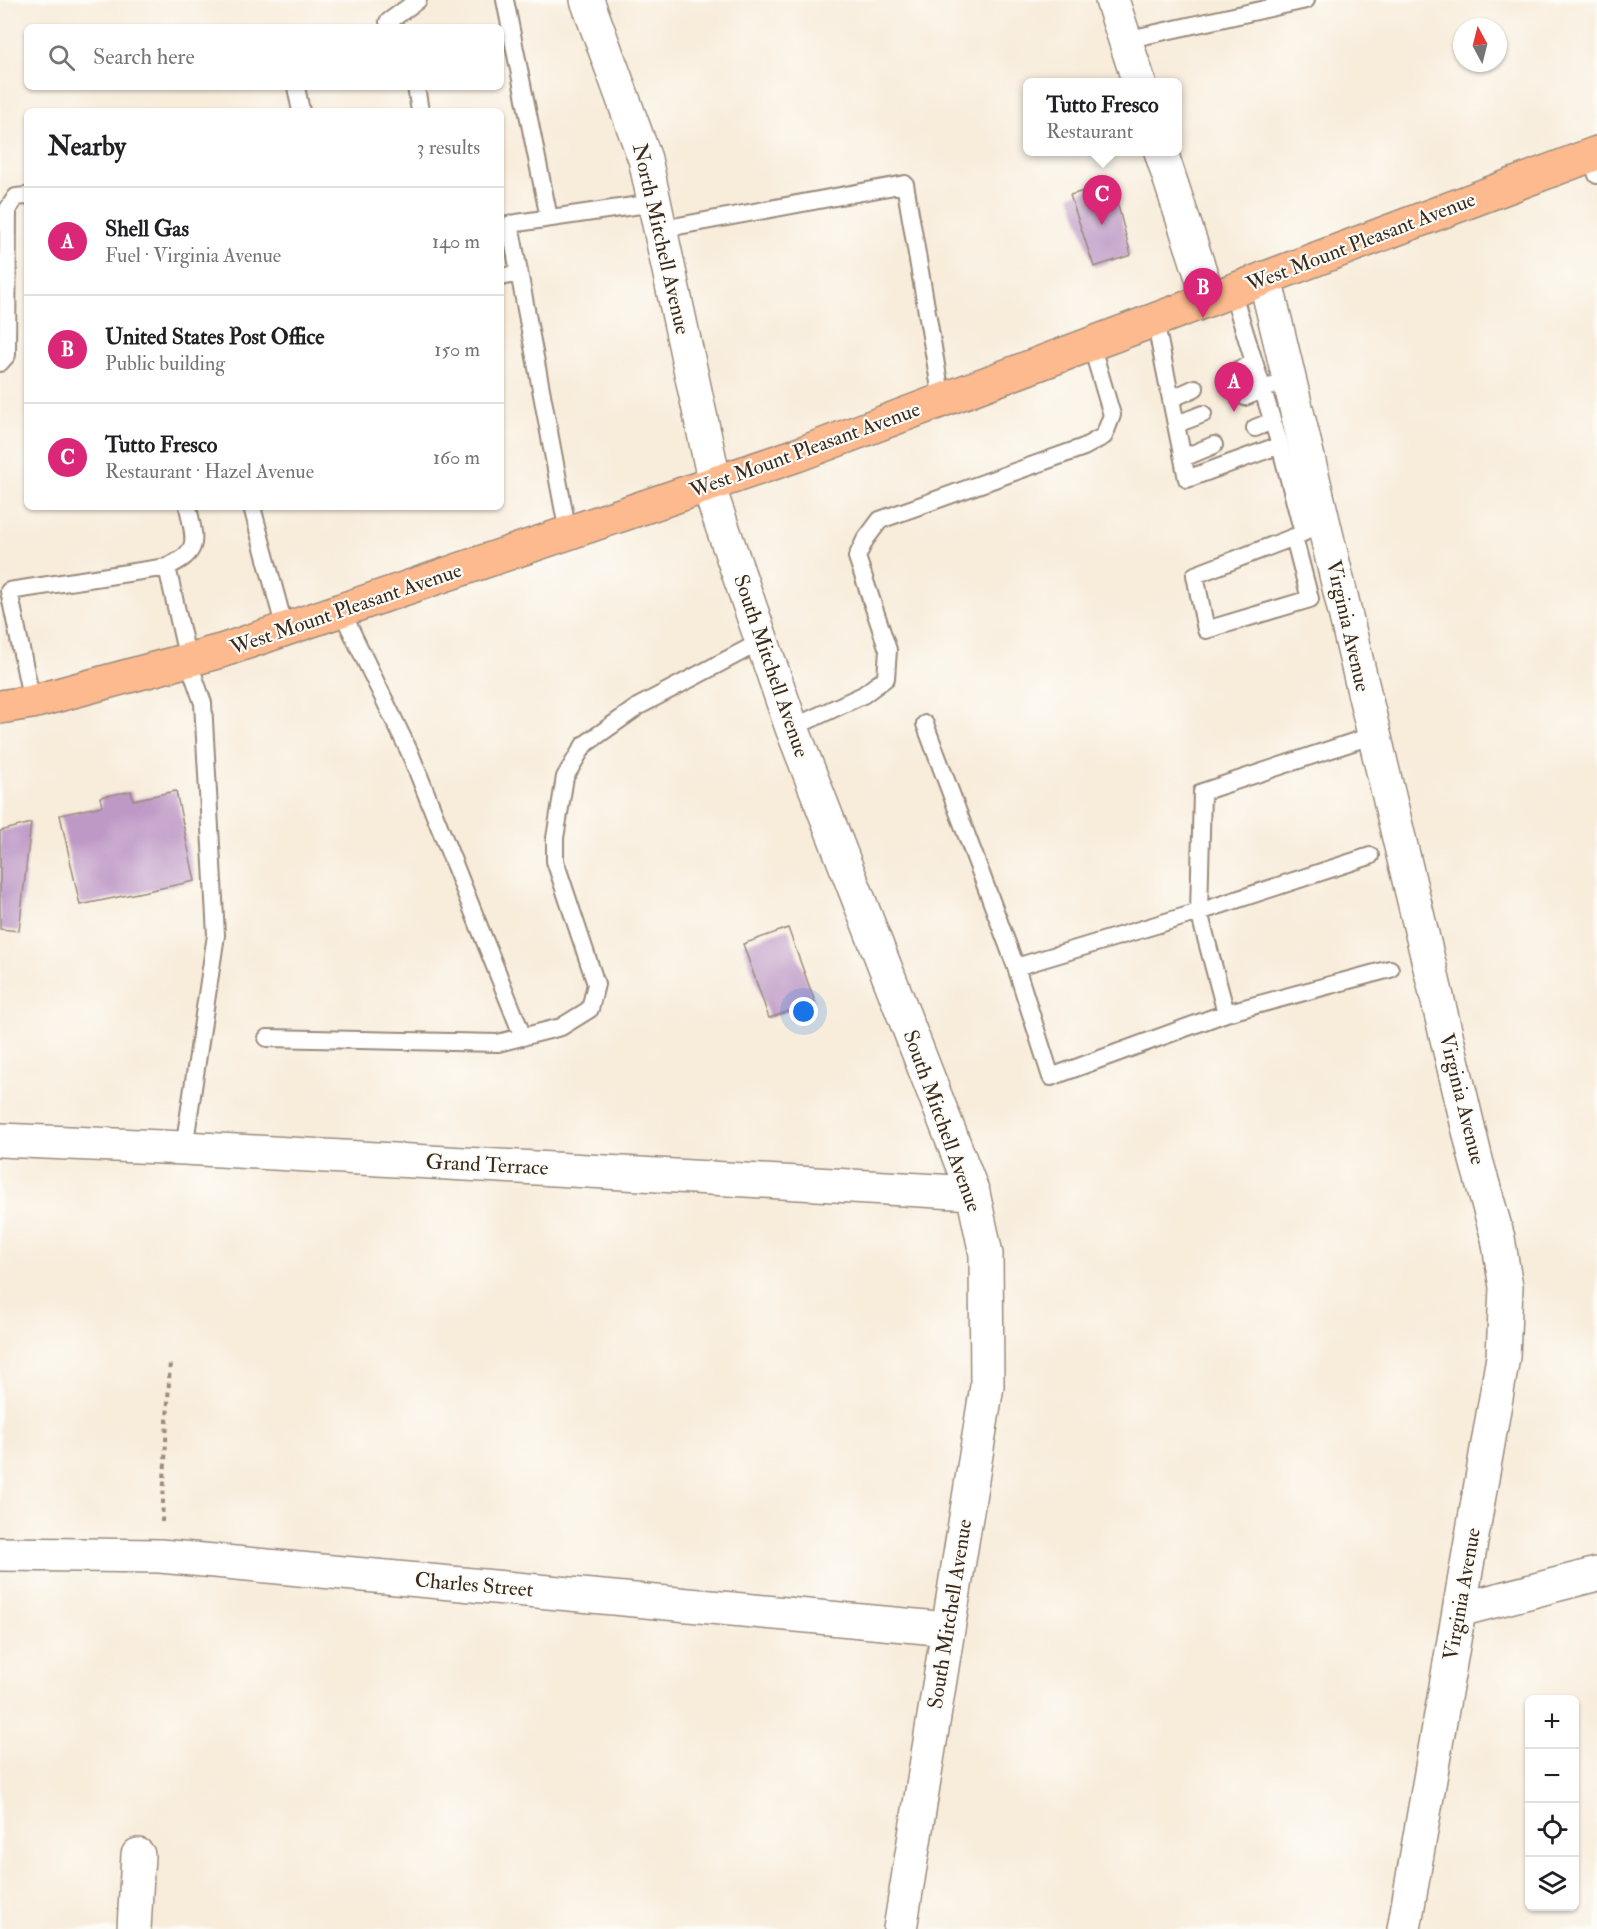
<!DOCTYPE html>
<html lang="en">
<head>
<meta charset="utf-8">
<style>
  body { margin:0; font-family:"IM FELL Double Pica",serif; background:#f2f2f2; color:#202124 }
  .controls { position:absolute; right:18px; bottom:18px; display:grid; overflow:hidden; border-radius:9px; box-shadow:0 2px 4px #0004 }
  .controls button { width:54px; height:54px; display:grid; place-items:center; padding:0; border:0; border-bottom:2px solid #e0e0e0; background:#fff; color:#202124; font:30px sans-serif }
  .compass { position:absolute; left:1453px; top:18px; width:54px; height:54px; border-radius:50%; background:#fff; box-shadow:0 2px 4px #0004; rotate:353deg }
  .you { position:absolute; left:804px; top:1012px; width:21px; height:21px; margin:-15px; border:4px solid #fff; border-radius:50%; background:#1a73e8; box-shadow:0 0 0 9px #1a73e833 }
  .badge { display:grid; place-items:center; width:39px; height:39px; border-radius:50%; background:#db2777; color:#fff; font-size:20px; font-weight:700 }
  .pin { position:absolute; translate:-50% -50px; filter:drop-shadow(0 2px 3px #0008) }
  .pin::after { content:''; position:absolute; top:32px; width:21px; height:18px; background:inherit; clip-path:polygon(0 0,100% 0,50% 100%) }
  .popup { position:absolute; left:1023px; top:78px; width:159px; height:78px; box-sizing:border-box; display:grid; place-content:center; border-radius:9px; background:#fff; filter:drop-shadow(0 2px 4px #0005); font-size:20px; white-space:nowrap; color:#757577 }
  .popup b { font-size:22px; color:#202124 }
  .popup::after { content:''; position:absolute; left:50%; top:100%; margin-left:-12px; border:12px solid transparent; border-top-color:#fff }
  .list { margin:0; padding:0; list-style:none }
  h2 { display:flex; justify-content:space-between; align-items:center; height:78px; margin:0; padding:0 24px; font-size:26px }
  h2 small { font-size:20px; font-weight:400; color:#757577 }
  .list li { display:grid; grid-template-columns:39px 1fr auto; gap:18px; align-items:center; box-sizing:border-box; height:108px; padding:0 24px; border-top:2px solid #e0e0e0 }
  .list b { display:block; font-size:22px; white-space:nowrap }
  .list p { margin:0; font-size:20px; white-space:nowrap; color:#757577 }
  .list em { font-size:20px; font-style:normal; color:#757577 }
  .icon { flex:none; width:33px; height:33px; fill:none; stroke:currentColor; stroke-width:2; stroke-linecap:round; stroke-linejoin:round }
  .map { position:relative; flex:none; width:1597px; height:1929px; overflow:hidden }
  .search { position:absolute; background:#fff; box-shadow:0 2px 4px #0004; left:24px; top:24px; width:480px; height:66px; display:flex; align-items:center; gap:15px; box-sizing:border-box; padding:0 21px; border-radius:9px; color:#757577; font-size:22px }
  .panel { position:absolute; background:#fff; box-shadow:0 2px 4px #0004; left:24px; top:108px; width:480px; height:402px; border-radius:9px }
  .map>svg:first-child { display:block }
</style>
</head>
<body>
<div class="map">
<svg width="1597" height="1929" viewBox="0 0 1597 1929">
  <rect width="100%" height="100%" fill="#fdfcf7"/>
  <filter id="ink" filterUnits="userSpaceOnUse"><feTurbulence type="fractalNoise" baseFrequency=".0167" numOctaves="2"/><feDisplacementMap in="SourceGraphic" scale="12" xChannelSelector="R" yChannelSelector="G"/><feConvolveMatrix kernelMatrix="1 2 1 2 8 2 1 2 1" color-interpolation-filters="sRGB"/></filter>
  <filter id="wash" filterUnits="userSpaceOnUse"><feTurbulence type="fractalNoise" baseFrequency=".008" numOctaves="4" result="noise"/><feDisplacementMap in="SourceGraphic" scale="24" xChannelSelector="R" yChannelSelector="G"/><feGaussianBlur stdDeviation="1.35" result="paint"/><feColorMatrix in="noise" values="0 0 0 0 0 0 0 0 0 0 0 0 0 0 0 0 0 1.4 0 .05"/><feComposite in="paint" operator="in"/></filter>
  <g filter="url(#wash)">
    <rect width="100%" height="100%" fill="#f8ecda"/>
    <g id="blocks">
      <!-- building -->
      <path fill="#be99c6" d="M1112,183L1131,255L1094,267L1070,195Z
        M131,791L133,800L176,791L195,881L80,905L60,815L102,806L100,797Z
        M31,823L19,931L0,929V831Z
        M788,928L815,1002L769,1018L743,944Z"/>
    </g>
  </g>
  <g filter="url(#ink)">
    <use href="#blocks" fill-opacity="0" stroke="#9a8b7c" stroke-width="1.5"/>
    <g fill="none" stroke-linecap="round" stroke-linejoin="round">
      <defs>
        <path id="service" d="M505,0L549,218
          M388,22L418,0
          M1125,40L1306,0
          M296,87L301,111
          M416,87L420,111
          M1591,155L1597,175
          M662,229L905,184L942,400
          M501,277L519,273
          M1155,320L1187,479L1280,445L1232,291
          M0,363L7,355L8,209L16,197L27,196
          M1233,372L1254,363
          M1245,397L1272,386
          M1171,399L1195,388
          M1177,424L1203,414
          M1255,428L1272,421
          M1280,445L1303,533L1294,537L1195,575L1206,630L1310,599L1294,537
          M1183,458L1214,445
          M252,507L285,629
          M568,533L510,224L654,203
          M167,567C201,551 195,541 188,507
          M341,610L410,753L523,1037
          M32,702L9,591L167,567L188,660L203,703L216,935L184,1148
          M925,724L1016,967L1199,912L1202,792L1374,735
          M792,728L863,695L886,678L888,650L857,557L865,540L880,520L1084,447L1104,436L1112,415L1091,344
          M1016,967L1051,1077L1226,1013L1390,969
          M1226,1013L1199,912L1370,856
          M267,1038L498,1043L561,1027L590,1009L596,984L555,861V838L565,777L584,745L639,706L762,641"/>
        <path id="minor" d="M587,0L645,159L715,484L712,497L792,728L973,1193L986,1254L987,1386L900,1929
          M1112,0L1139,82
          M1161,152L1209,299
          M1265,278L1476,1160L1498,1238L1506,1287L1503,1357L1404,1929
          M0,1140L184,1148L973,1193
          M0,1554L160,1556L948,1629
          M1459,1610L1597,1574
          M134,1929L138,1855"/>
        <path id="primary" d="M0,707L32,702L221,651L797,455L1597,153"/>
      </defs>
      <!-- service casing -->
      <use href="#service" stroke="#9a8b7c" stroke-width="20"/>
      <!-- minor casing -->
      <use href="#minor" stroke="#9a8b7c" stroke-width="36"/>
      <!-- primary casing -->
      <use href="#primary" stroke="#9a8b7c" stroke-width="36"/>
      <!-- path -->
      <path stroke="#9a8b7c" stroke-width="4" stroke-dasharray="4.5 4.5" stroke-linecap="butt" d="M162,1522L170,1361"/>
      <!-- service -->
      <use href="#service" stroke="#fff" stroke-width="16"/>
      <!-- minor -->
      <use href="#minor" stroke="#fff" stroke-width="33"/>
      <!-- primary -->
      <use href="#primary" stroke="#fcba8e" stroke-width="33"/>
    </g>
  </g>
  <g text-anchor="middle" dominant-baseline="central" stroke-width="4.5" stroke-linejoin="round" paint-order="stroke">
    <!-- street labels -->
    <g font-size="21" fill="#3b2a1e" stroke="#fdfcf7">
      <text transform="translate(661 239) rotate(77)">North Mitchell Avenue</text>
      <text transform="translate(1361 242) rotate(-21)">West Mount Pleasant Avenue</text>
      <text transform="translate(805 450) rotate(-20)">West Mount Pleasant Avenue</text>
      <text transform="translate(346 609) rotate(-19)">West Mount Pleasant Avenue</text>
      <text transform="translate(1348 626) rotate(77)">Virginia Avenue</text>
      <text transform="translate(771 666) rotate(71)">South Mitchell Avenue</text>
      <text transform="translate(1462 1099) rotate(76)">Virginia Avenue</text>
      <text transform="translate(942 1121) rotate(70)">South Mitchell Avenue</text>
      <text transform="translate(487 1165) rotate(3)">Grand Terrace</text>
      <text transform="translate(474 1585) rotate(5)">Charles Street</text>
      <text transform="translate(1462 1594) rotate(-80)">Virginia Avenue</text>
      <text transform="translate(950 1614) rotate(-81)">South Mitchell Avenue</text>
    </g>
  </g>
</svg>
<div class="controls">
<button>+</button>
<button>−</button>
<button><svg class="icon" aria-label="locate" viewBox="0 0 24 24"><circle cx="12" cy="12" r="6"/><path d="M12 2v4M12 18v4M2 12h4M18 12h4"/></svg></button>
<button><svg class="icon" aria-label="layers" viewBox="0 0 24 24"><path d="M12 4l9 5-9 5-9-5zM3 14l9 5 9-5"/></svg></button>
</div>
<svg class="compass" viewBox="-18 -18 36 36"><path d="M0-13l5 13h-10z" fill="#e53935"/><path d="M0 13l5-13h-10z" fill="#757577"/></svg>
<div class="you"></div>
<div class="pin badge" style="left:1234px;top:412px">A</div>
<div class="pin badge" style="left:1203px;top:318px">B</div>
<div class="pin badge" style="left:1102px;top:225px">C</div>
<div class="popup"><b>Tutto Fresco</b>Restaurant</div>
<div class="search"><svg class="icon" aria-label="search" viewBox="0 0 24 24"><circle cx="10" cy="10" r="6"/><path d="M15 15l6 6"/></svg>Search here</div>
<section class="panel">
<h2>Nearby<small>3 results</small></h2>
<ul class="list">
<li><span class="badge">A</span><div><b>Shell Gas</b><p>Fuel · Virginia Avenue</p></div><em>140 m</em></li>
<li><span class="badge">B</span><div><b>United States Post Office</b><p>Public building</p></div><em>150 m</em></li>
<li><span class="badge">C</span><div><b>Tutto Fresco</b><p>Restaurant · Hazel Avenue</p></div><em>160 m</em></li>
</ul>
</section>
</div>
</body>
</html>
